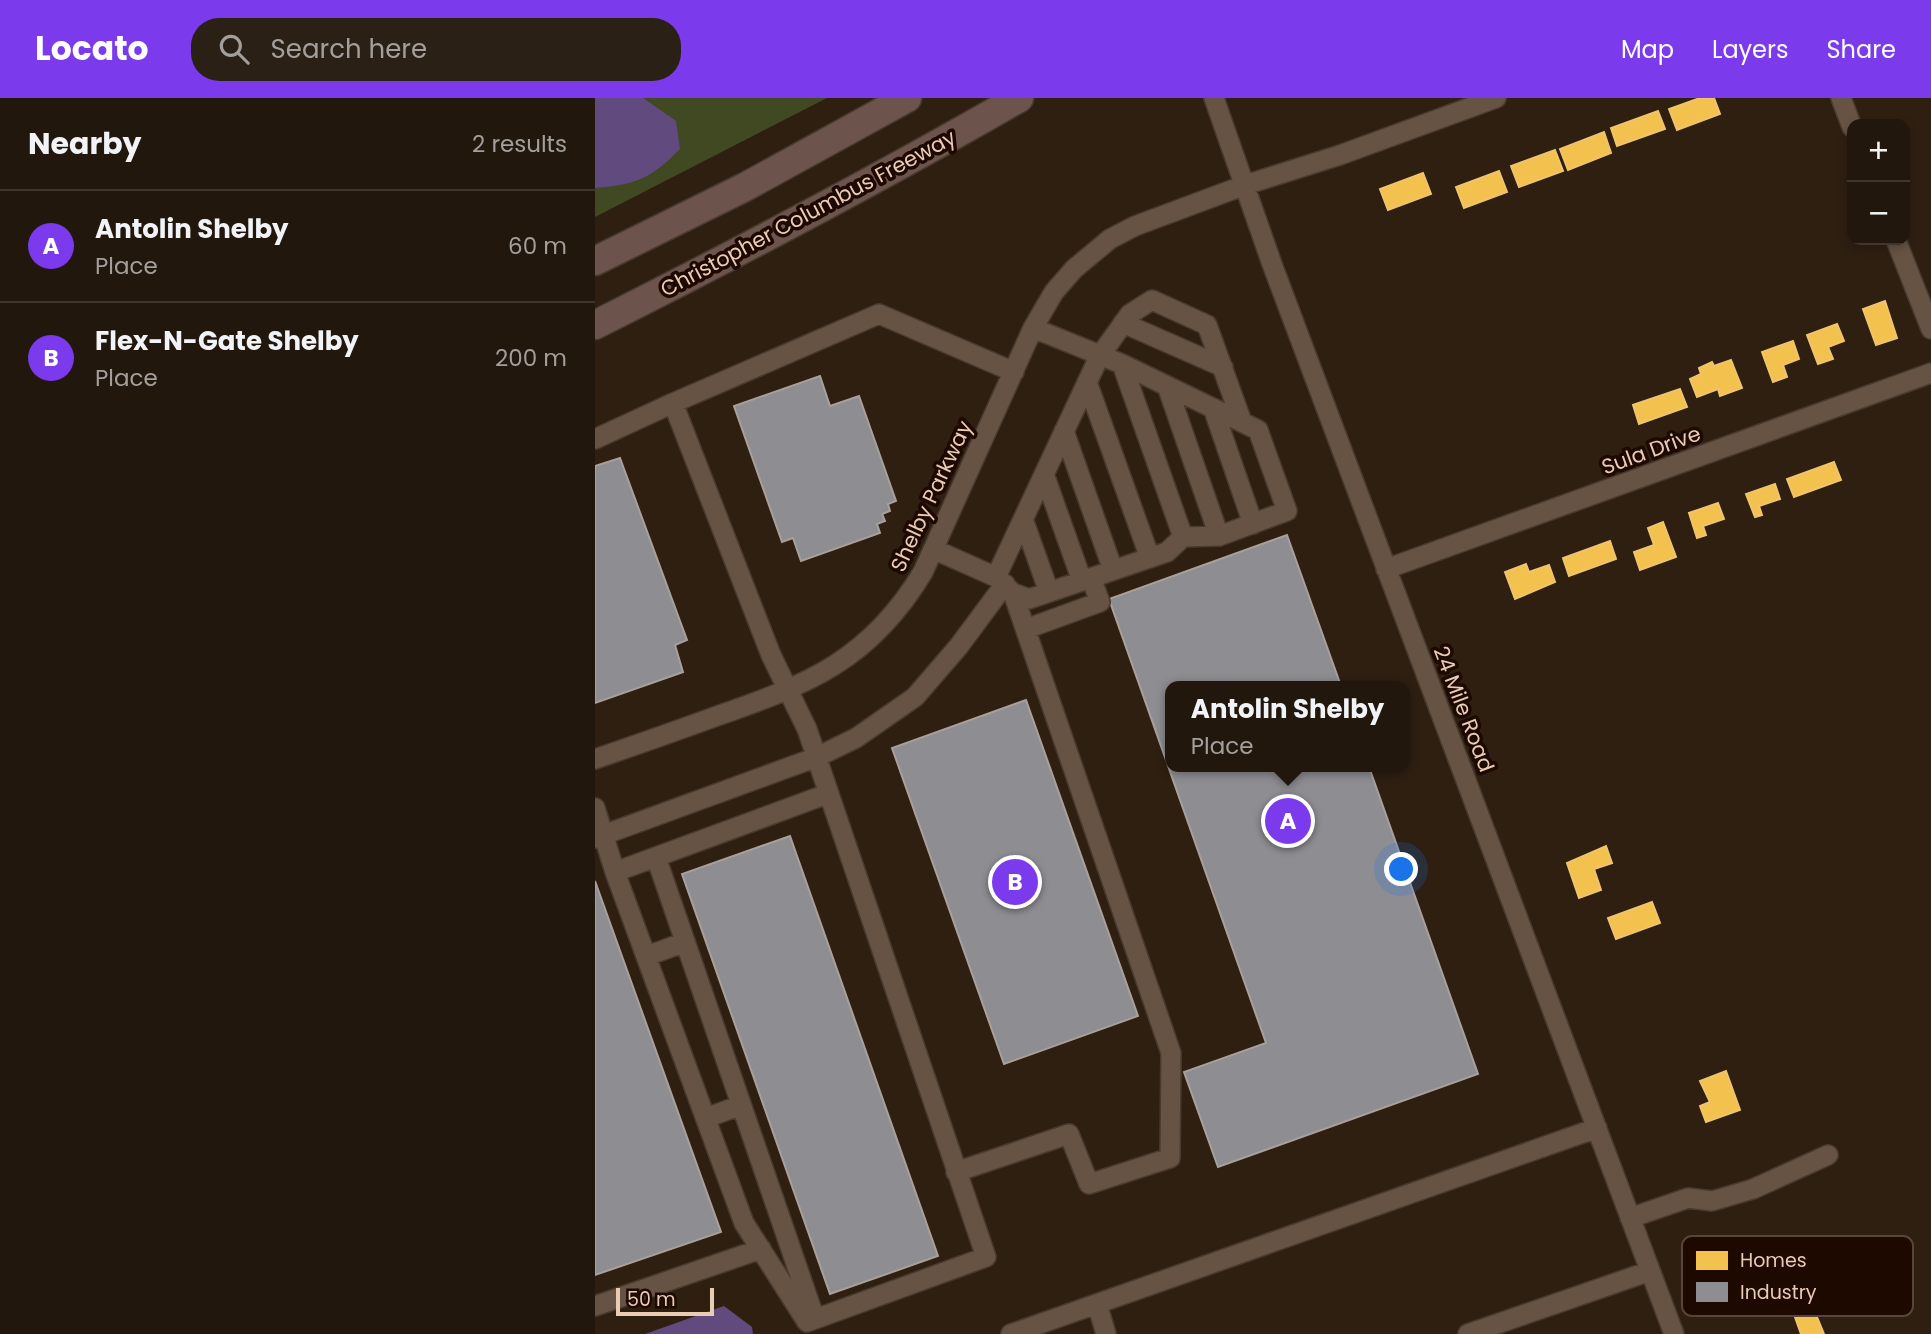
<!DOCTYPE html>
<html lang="en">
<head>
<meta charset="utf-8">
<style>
  body { margin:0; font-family:Poppins,sans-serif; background:#2a2016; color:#f1f3f6 }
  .controls { position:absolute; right:21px; top:21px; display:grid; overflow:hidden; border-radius:14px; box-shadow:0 4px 10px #0003 }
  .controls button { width:63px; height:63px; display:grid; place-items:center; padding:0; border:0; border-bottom:2px solid #3f362e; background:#22170d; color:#f1f3f6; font:35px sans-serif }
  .scale { position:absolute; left:21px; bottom:18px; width:98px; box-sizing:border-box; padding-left:7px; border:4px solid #eaccb4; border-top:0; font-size:19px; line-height:24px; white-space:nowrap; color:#eaccb4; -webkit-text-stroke:5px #1d0900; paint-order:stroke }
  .you { position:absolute; left:807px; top:772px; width:24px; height:24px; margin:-18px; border:5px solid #fff; border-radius:50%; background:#1a73e8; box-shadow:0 0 0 10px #1a73e833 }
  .badge { display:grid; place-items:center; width:46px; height:46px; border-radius:50%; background:#7c3aed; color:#fff; font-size:23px; font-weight:700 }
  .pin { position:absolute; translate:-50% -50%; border:4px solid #fff; box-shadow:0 2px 7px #0006 }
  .popup { position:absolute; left:570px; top:583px; width:245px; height:91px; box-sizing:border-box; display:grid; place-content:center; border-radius:14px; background:#22170d; filter:drop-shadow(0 2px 5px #0005); font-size:23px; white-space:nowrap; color:#a29f9d }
  .popup b { font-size:26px; color:#f1f3f6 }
  .popup::after { content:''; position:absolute; left:50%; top:100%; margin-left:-14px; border:14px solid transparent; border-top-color:#22170d }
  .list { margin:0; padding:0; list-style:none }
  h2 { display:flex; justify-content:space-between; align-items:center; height:91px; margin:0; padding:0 28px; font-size:30px }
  h2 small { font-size:23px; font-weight:400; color:#a29f9d }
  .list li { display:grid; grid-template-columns:46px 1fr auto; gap:21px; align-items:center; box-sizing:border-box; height:112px; padding:0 28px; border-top:2px solid #3f362e }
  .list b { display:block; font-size:26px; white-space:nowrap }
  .list p { margin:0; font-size:23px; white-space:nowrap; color:#a29f9d }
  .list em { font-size:23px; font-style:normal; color:#a29f9d }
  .icon { flex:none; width:38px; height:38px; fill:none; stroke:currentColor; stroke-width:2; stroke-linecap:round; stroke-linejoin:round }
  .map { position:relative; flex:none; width:1336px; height:1236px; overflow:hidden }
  header { display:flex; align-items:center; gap:42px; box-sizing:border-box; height:98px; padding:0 35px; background:#7c3aed; color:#fff }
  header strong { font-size:33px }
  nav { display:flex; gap:38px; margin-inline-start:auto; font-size:24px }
  .search { width:490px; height:63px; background:#2a2016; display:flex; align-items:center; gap:18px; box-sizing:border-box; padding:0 24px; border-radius:28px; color:#a29f9d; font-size:26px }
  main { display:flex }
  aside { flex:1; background:#22170d }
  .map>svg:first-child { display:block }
</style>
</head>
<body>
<header>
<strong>Locato</strong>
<div class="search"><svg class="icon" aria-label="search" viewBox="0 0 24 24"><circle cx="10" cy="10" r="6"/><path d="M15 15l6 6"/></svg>Search here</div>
<nav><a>Map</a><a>Layers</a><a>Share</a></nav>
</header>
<main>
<aside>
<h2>Nearby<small>2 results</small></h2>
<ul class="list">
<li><span class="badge">A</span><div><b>Antolin Shelby</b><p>Place</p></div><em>60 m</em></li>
<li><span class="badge">B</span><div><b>Flex-N-Gate Shelby</b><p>Place</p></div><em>200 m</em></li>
</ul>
</aside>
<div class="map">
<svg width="1336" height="1236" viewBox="0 0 1336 1236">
  <rect width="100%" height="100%" fill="#2e1f11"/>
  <!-- green -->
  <path fill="#414922" d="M0,0H232L0,119Z"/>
  <!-- water -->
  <path fill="#614b7e" d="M0,0H48L81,23L85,51C55,81 43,86 0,90Z
    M129,1208L157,1229L158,1236H50Z"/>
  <!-- homes -->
  <path fill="#f2c14e" stroke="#f0c46d" stroke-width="2" d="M1105,0H1119L1125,16L1082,32L1074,11Z
    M1063,13L1070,31L1022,48L1016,30Z
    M1009,34L1016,55L973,72L965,51Z
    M960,52L968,73L924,89L916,68Z
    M904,73L912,94L869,110L861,89Z
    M828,75L836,96L793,112L785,91Z
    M1290,203L1302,240L1281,247L1268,211Z
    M1242,226L1249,243L1233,249L1238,261L1223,266L1212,237Z
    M1198,243L1204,261L1188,267L1192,279L1178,284L1167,254Z
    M1136,262L1147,290L1125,298L1123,291L1102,299L1095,281L1106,276L1104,270L1117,264L1119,268Z
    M1085,291L1092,309L1044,326L1038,307Z
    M1239,364L1246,382L1199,399L1192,381Z
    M1180,386L1185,401L1164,408L1167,417L1160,419L1151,396Z
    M1123,405L1129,421L1108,428L1111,437L1102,440L1094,415Z
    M1068,424L1081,459L1045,472L1039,454L1059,447L1053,430Z
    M1015,443L1021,461L974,478L968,460Z
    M931,466L934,474L954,467L960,484L920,501L910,474Z
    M1011,748L1017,765L999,771L1006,792L984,800L972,765Z
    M1057,804L1065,825L1021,841L1013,820Z
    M1131,973L1145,1012L1111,1024L1105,1008L1115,1004L1105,983Z
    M1219,1212L1229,1236H1206L1200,1219Z"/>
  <!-- industry -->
  <path fill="#8d8d92" stroke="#a9a09c" stroke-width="2" d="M225,278L235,308L264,298L301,403L293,406L295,413L287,416L290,423L282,426L285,435L206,463L198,440L187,444L139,308Z
    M25,360L92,542L80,547L88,574L0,605V368Z
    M692,437L746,588H576V669H774L883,976L623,1069L589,974L671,945L514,501Z
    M431,602L543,918L409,966L297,650Z
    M195,738L343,1158L235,1196L87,776Z
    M0,783L126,1134L0,1177Z"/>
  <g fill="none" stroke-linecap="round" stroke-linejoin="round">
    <defs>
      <path id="minor" d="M619,0L677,166L1079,1236
        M1246,0L1257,29
        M1301,142L1336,231
        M528,225L628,269
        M527,266L588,439
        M492,284L555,460
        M572,288L624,438
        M618,310L658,426
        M469,333L518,472
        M0,341L78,305L284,216L419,274
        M449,376L487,483
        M428,421L454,494
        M338,451L401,479L418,495L576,955L575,1060L494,1086L474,1036L361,1074
        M791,471L1336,275
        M401,479L504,259L535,216L557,202L612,227L647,324
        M418,495L434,501L572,454L588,439L624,438L692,413L663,332L527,266L438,230
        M431,531L505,504L496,480
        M0,661C41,647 81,633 122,618C214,586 275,562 328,474L438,230L459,194L479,171L515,141L540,128L650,87L745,57L901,0
        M0,710L20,774L149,1125L212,1224L391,1159L212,631L176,557L78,305
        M0,740L222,659L261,640L320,599L364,548L410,486
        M61,759L220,1221
        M20,774L232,696
        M52,858L90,844
        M111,1020L146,1007
        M1035,1120L1093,1100L1117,1103L1158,1091L1233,1057
        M502,1206L511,1236
        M0,1208L166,1151
        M416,1236L1002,1030
        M873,1236L1055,1173"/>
      <path id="highway" d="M0,163L150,89L312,0
        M0,227C143,155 285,80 424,0"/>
    </defs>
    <!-- minor casing -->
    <use href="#minor" stroke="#483a2e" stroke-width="22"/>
    <!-- highway casing -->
    <use href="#highway" stroke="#483a2e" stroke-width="31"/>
    <!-- minor -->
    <use href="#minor" stroke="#675343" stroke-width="19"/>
    <!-- highway -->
    <use href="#highway" stroke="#6c534c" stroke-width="28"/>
  </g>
  <g text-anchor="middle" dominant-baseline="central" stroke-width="7" stroke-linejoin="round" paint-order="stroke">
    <!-- street labels -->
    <g font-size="21" fill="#eaccb4" stroke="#1d0900">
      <text transform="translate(213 115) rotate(-28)">Christopher Columbus Freeway</text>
      <text transform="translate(1056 352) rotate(-20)">Sula Drive</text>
      <text transform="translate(336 398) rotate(-65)">Shelby Parkway</text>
      <text transform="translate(869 611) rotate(69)">24 Mile Road</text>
    </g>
  </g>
  <!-- legend -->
  <rect x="1087" y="1138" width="231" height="80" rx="10" fill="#1d0900" stroke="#5a4436" stroke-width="2"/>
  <rect x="1101" y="1153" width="32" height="19" fill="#f2c14e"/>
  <rect x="1101" y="1184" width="32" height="20" fill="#8d8d92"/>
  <g font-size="19" fill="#eaccb4">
    <text x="1145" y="1169">Homes</text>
    <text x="1145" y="1201">Industry</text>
  </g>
</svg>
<div class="controls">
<button>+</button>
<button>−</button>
</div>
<div class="scale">50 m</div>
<div class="you"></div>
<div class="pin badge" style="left:693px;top:723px">A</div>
<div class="popup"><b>Antolin Shelby</b>Place</div>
<div class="pin badge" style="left:420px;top:784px">B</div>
</div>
</main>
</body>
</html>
